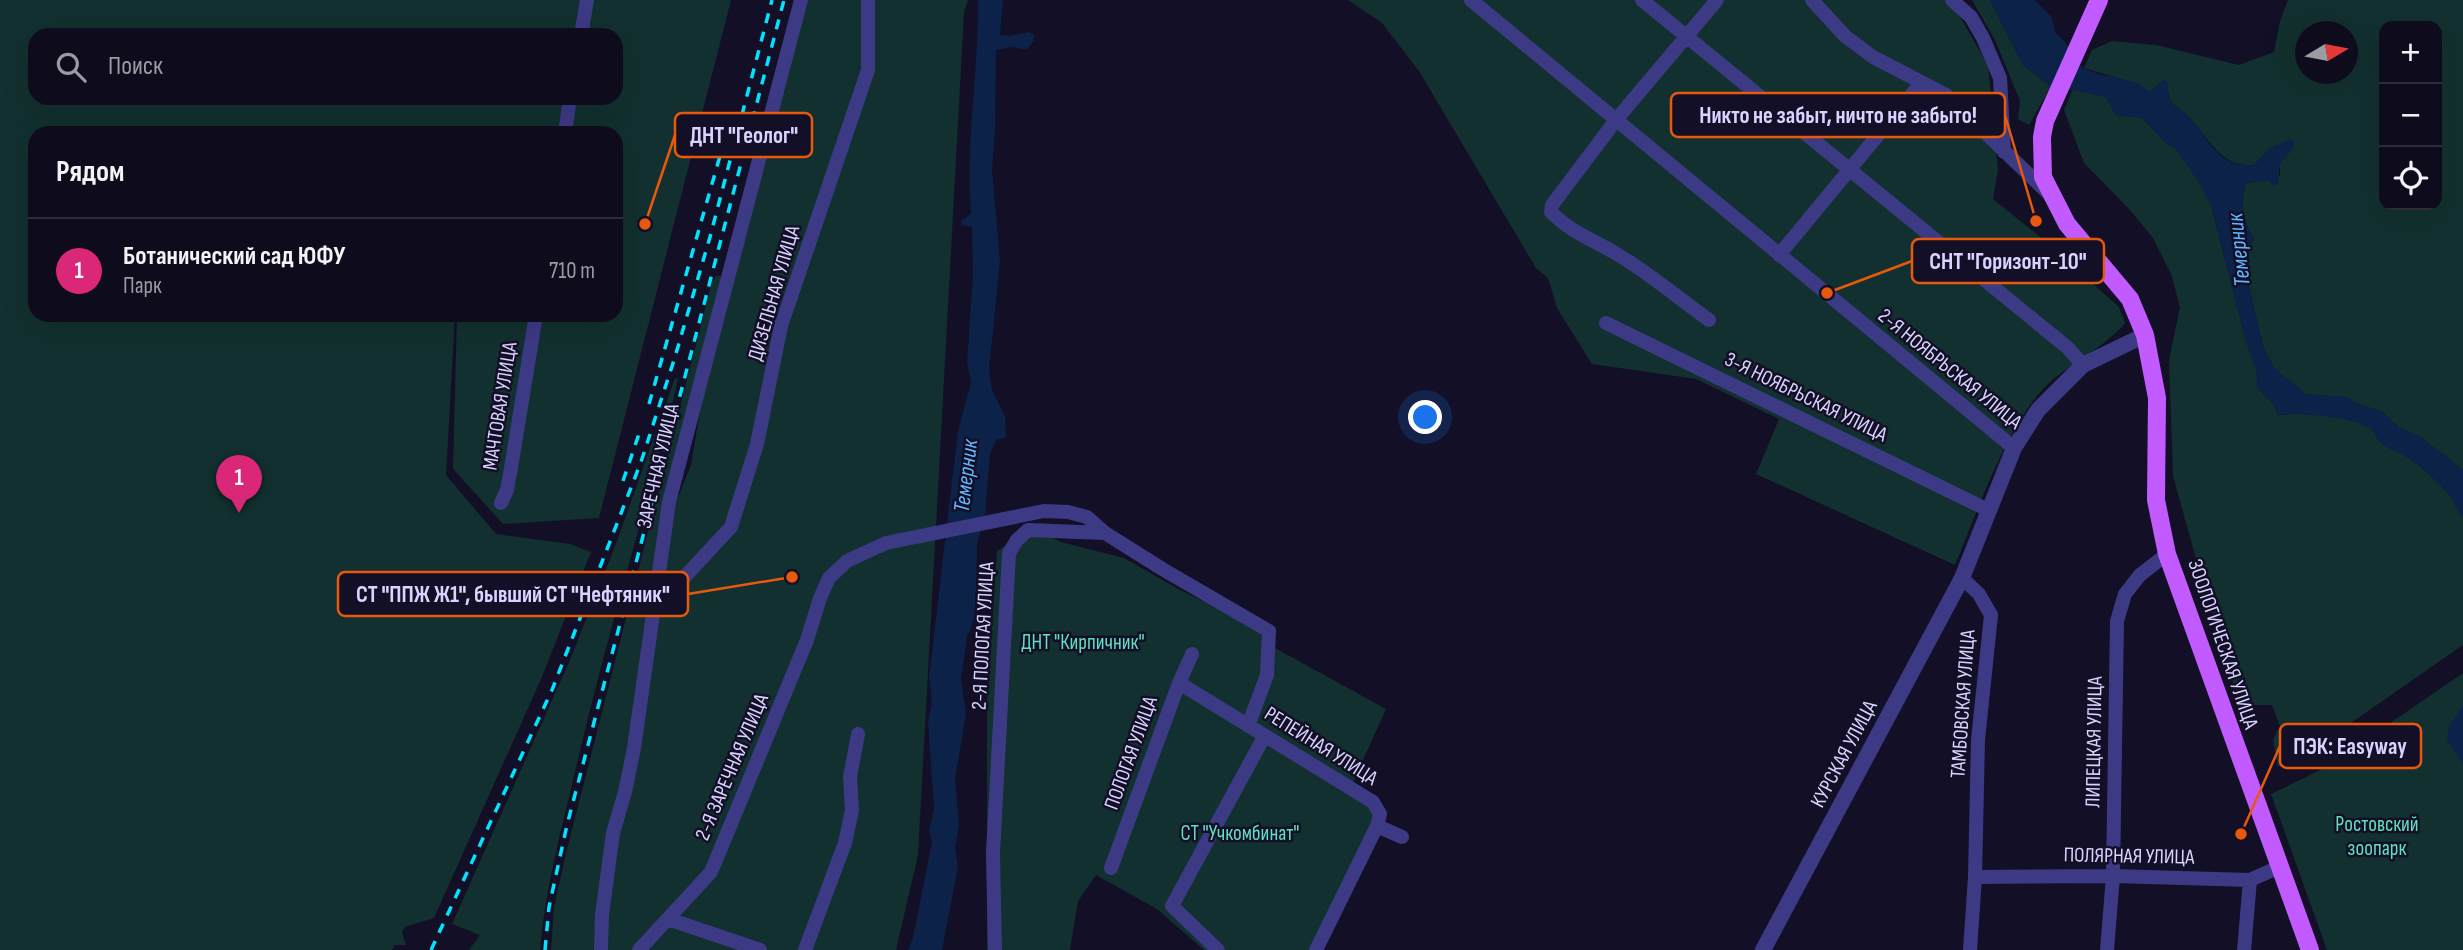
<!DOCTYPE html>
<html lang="ru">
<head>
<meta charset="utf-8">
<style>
  body { margin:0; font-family:"Sofia Sans Condensed",sans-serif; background:#171425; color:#f1f3f6 }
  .controls { position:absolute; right:21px; top:21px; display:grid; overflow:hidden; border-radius:14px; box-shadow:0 7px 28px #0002 }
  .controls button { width:63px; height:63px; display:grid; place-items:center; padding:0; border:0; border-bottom:2px solid #2e2b3b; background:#0e0b1c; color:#f1f3f6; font:35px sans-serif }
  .compass { position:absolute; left:2295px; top:21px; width:63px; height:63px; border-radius:50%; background:#0e0b1c; box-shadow:0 7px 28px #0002; rotate:80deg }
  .you { position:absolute; left:1426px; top:418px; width:24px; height:24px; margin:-18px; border:5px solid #fff; border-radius:50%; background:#1a73e8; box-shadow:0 0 0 10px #1a73e833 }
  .badge { display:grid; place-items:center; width:46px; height:46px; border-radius:50%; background:#db2777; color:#fff; font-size:23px; font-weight:700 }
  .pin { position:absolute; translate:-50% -58px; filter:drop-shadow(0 2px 4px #0008) }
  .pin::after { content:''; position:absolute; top:37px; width:24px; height:21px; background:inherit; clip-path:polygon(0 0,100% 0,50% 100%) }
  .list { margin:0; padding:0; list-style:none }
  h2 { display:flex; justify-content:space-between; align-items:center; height:91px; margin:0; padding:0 28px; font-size:30px }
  h2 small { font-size:23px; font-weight:400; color:#9b9ba3 }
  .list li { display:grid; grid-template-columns:46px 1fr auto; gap:21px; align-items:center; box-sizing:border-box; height:105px; padding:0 28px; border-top:2px solid #2e2b3b }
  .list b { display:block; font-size:26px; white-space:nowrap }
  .list p { margin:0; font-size:23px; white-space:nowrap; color:#9b9ba3 }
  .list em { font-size:23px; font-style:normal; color:#9b9ba3 }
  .icon { flex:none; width:38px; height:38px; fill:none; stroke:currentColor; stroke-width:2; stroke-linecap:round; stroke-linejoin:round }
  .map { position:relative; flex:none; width:2463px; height:950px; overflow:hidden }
  .search { position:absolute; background:#0e0b1c; box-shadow:0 7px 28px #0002; left:28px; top:28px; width:595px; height:77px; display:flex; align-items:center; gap:18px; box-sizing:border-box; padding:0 24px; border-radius:21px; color:#9b9ba3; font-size:26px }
  .panel { position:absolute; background:#0e0b1c; box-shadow:0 7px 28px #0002; left:28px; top:126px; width:595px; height:196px; border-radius:21px }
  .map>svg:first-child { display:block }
</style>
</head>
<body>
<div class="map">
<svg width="2463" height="950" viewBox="0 0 2463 950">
  <rect width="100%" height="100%" fill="#130f26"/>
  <!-- green -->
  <path fill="#12302f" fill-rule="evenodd" d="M0,0H731L599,518L503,524L453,469L457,315H616V133H35V315H455L446,475L496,534L570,544L591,552L542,677L434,918L405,927L402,932L406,945H395L392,950H0ZM35,35H616V98H35Z
    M804,0H968L964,13L918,855L896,950H551L554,907L566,853L712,282L716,276H723L664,532L691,465L711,346Z
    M1348,0H1944L1956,10L1988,65L1998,170L1993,199L2044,240L2119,307L2125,323C2110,343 2069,365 2049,383C2008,421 1977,512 1955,565L1756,474L1779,419L1696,379L1592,364L1557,308L1548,278L1536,268L1419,71L1382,23Z
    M1972,0H1990L2023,65L2051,86L2029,125L2018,119L2020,101L1995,40Z
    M2288,0H2463V470L2419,436L2400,428L2381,411L2360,405L2346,397L2306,395L2274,368L2263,347L2247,278L2245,252L2254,239C2242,218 2240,206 2246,183L2268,180L2280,175V164L2294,146L2276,145L2254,165C2220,168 2209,138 2190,118C2176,103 2167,109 2168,83L2163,81L2149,92L2138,84L2084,68L2092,50L2112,41L2156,45L2239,65L2274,52L2280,21ZM2384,26H2437V205H2384ZM2306,32H2348V74H2306Z
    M2073,89L2106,97L2116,115L2142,118L2167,144L2176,148L2199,182L2211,205L2246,341L2257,371L2258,389L2274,404L2278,415C2301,412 2346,416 2367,426C2375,430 2375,437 2381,442C2386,448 2397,451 2404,455C2419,464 2437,480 2449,494C2455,501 2456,510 2463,516V645L2335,734L2278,767L2273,740L2280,726L2272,705H2240L2205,591L2173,476L2169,360L2180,307L2171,274L2153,238L2129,209L2084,163L2064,110Z
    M675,378L678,379L673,401C641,525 604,647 575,772C561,832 545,889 540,950H469L480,935L452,924L570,660L617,541Z
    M1032,528L1061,542L1124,558L1180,590L1269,633L1266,643L1386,709L1351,787L1385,809L1310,950H1204L1157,909L1096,875L1078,901L1070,950H987V701L997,551Z
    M2463,673V950H2327L2271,794L2326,767Z"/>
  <!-- water -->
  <path fill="#0c2248" d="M978,0H1003L1000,35L1010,36L1030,32L1034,35V41L1026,50L1013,47L996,50L995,130L992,170L1000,262L989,368L992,390L1005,416L1006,437L996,440L990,454L985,515L977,544L976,607L971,629L967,636L961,679L966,714L955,779L959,826L955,847L958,867L942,950H908L913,938L932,842L929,830L934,809L928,723L932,702L929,677L958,431L971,382L967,363L973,276L972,227L961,225V221L971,214C965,142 979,71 978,0Z
    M1990,0H2035L2051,16L2056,34C2069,40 2071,60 2084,68C2104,79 2128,75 2149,91L2164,80L2168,83C2167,109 2175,102 2190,118C2210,139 2218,169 2254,165L2269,149L2290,139L2294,140V146L2280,164L2278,185L2272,186L2268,180L2246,183C2240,206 2242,218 2254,239L2245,252L2247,278L2263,347L2274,368L2306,394L2346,397L2360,405L2381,411L2400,428L2419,436L2463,470V516C2456,510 2455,501 2449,494C2437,480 2419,464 2404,455C2397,451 2386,448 2381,443C2375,437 2375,430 2367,426C2347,417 2300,412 2278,415L2274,404L2258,389L2256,371L2246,341L2211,205L2199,182L2176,149L2167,144L2142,118L2116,115L2106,97L2051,86L2023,65Z
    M2463,706V764L2447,741L2449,726Z"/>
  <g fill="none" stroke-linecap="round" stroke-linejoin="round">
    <!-- minor -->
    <path stroke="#3d3a85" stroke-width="14" d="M1471,0L2014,448
      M1642,0L2068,348L2083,365
      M1812,0L1845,36L1873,57L1946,95L2048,193
      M1952,0L1971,17L1983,38L2000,78L2004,152
      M581,35L587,0
      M565,133L570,98
      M1779,255L1921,83
      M1709,320C1678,298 1648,272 1615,253C1593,240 1569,231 1551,212L1552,205L1616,120L1717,0
      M1606,323L1988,510
      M501,503L507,490L511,468L536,315
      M1962,578L1979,594L1991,615L1978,740L1975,877L1970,950
      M652,612L731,527L757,444L781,326L868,70V0
      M1179,683L1373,802L1380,814L1377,826L1316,950
      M1377,826L1402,837
      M1111,868L1179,683L1192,654
      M1975,877L2113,876L2250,880L2279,867
      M668,919L760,950
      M601,950L602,915L613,833L625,792L634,748L669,502L801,0
      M639,950L711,872L807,640L820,598L829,578L847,561L886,543L1044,511L1068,512L1087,517L1105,533L1164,570L1269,631L1267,675L1248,726
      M805,950L845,843L852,810L850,777L858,734
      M995,950L993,853L1009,553L1017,540L1028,530L1105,533
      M1218,950L1172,906L1264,737
      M2107,950L2113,876L2117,621L2125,594L2140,575L2167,554
      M2244,950L2250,880"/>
    <!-- tertiary -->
    <path stroke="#3d3a85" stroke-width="16" d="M1763,950L1962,578L2014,448L2038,410L2083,365L2145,335"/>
    <!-- primary -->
    <path stroke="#c25bff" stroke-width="18" d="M2099,0L2045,121L2042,137L2043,177L2067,224L2130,299L2145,335L2157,398L2156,500L2167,554L2310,950"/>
    <!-- rail -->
    <path stroke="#00e5ff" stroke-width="3.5" stroke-dasharray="10 9" stroke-linecap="butt" d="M649,404L724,142
      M623,481L640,431
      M431,950L552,690L641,462L675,357L710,237L772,0
      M545,950L549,907L567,825L784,0"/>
  </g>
  <g text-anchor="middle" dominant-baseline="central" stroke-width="5" stroke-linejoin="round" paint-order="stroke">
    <!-- street labels -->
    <g font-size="21" fill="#d9d4ff" stroke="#130f26">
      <text transform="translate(774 293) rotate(-74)">ДИЗЕЛЬНАЯ УЛИЦА</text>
      <text transform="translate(1950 369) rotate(39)">2-Я НОЯБРЬСКАЯ УЛИЦА</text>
      <text transform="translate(1806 397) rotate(26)">3-Я НОЯБРЬСКАЯ УЛИЦА</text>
      <text transform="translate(500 406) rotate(-81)">МАЧТОВАЯ УЛИЦА</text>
      <text transform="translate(658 466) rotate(-77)">ЗАРЕЧНАЯ УЛИЦА</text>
      <text transform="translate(983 636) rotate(-87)">2-Я ПОЛОГАЯ УЛИЦА</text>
      <text transform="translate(2223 644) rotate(71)">ЗООЛОГИЧЕСКАЯ УЛИЦА</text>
      <text transform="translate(1963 704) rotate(-86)">ТАМБОВСКАЯ УЛИЦА</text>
      <text transform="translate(2094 742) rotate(-89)">ЛИПЕЦКАЯ УЛИЦА</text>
      <text transform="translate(1321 746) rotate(32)">РЕПЕЙНАЯ УЛИЦА</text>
      <text transform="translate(1131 753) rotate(-70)">ПОЛОГАЯ УЛИЦА</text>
      <text transform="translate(1844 754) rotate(-62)">КУРСКАЯ УЛИЦА</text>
      <text transform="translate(732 767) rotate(-67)">2-Я ЗАРЕЧНАЯ УЛИЦА</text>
      <text transform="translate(2129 856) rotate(1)">ПОЛЯРНАЯ УЛИЦА</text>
    </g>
    <!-- park labels -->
    <g font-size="21" fill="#5fe0c0" stroke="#130f26">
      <text x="1083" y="642">ДНТ "Кирпичник"</text>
      <text x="2377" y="824">Ростовский<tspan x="2377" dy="24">зоопарк</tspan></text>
      <text x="1240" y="833">СТ "Учкомбинат"</text>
    </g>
    <!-- water labels -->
    <g font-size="23" font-style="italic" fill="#62b6ff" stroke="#130f26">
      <text transform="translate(2239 250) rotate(-96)">Темерник</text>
      <text transform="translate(966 476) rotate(-83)">Темерник</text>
    </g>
  </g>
  <!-- callouts -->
  <path fill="none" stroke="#e8590c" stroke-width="2.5" d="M2036 221L2005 115M645 224L675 135M1827 293L1912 261M792 577L688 594M2241 834L2280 746"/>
  <g fill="#e8590c" stroke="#130f26" stroke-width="2.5">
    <circle cx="2036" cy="221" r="7"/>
    <circle cx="645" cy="224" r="7"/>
    <circle cx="1827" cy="293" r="7"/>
    <circle cx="792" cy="577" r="7"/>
    <circle cx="2241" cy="834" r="7"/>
  </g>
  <g fill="#130f26" stroke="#e8590c" stroke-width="2.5">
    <rect x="1671" y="93" width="334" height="44" rx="7"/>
    <rect x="675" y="113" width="137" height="44" rx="7"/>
    <rect x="1912" y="239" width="192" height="44" rx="7"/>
    <rect x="338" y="572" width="350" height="44" rx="7"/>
    <rect x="2280" y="724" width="141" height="44" rx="7"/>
  </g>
  <g font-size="23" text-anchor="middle" font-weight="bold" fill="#d9d4ff">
    <text x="1838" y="123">Никто не забыт, ничто не забыто!</text>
    <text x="744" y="143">ДНТ "Геолог"</text>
    <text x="2008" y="269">СНТ "Горизонт-10"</text>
    <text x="513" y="602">СТ "ППЖ Ж1", бывший СТ "Нефтяник"</text>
    <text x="2350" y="754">ПЭК: Easyway</text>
  </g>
</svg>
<div class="controls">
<button>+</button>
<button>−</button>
<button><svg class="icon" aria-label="locate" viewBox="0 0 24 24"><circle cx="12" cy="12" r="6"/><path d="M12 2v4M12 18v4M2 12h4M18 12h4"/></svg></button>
</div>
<svg class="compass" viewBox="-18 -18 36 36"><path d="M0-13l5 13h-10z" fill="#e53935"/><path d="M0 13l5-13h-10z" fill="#9b9ba3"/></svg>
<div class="you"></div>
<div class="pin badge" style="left:239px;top:513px">1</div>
<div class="search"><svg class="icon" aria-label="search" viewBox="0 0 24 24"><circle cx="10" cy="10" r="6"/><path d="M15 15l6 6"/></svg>Поиск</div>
<section class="panel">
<h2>Рядом<small></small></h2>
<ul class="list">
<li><span class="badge">1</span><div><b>Ботанический сад ЮФУ</b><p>Парк</p></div><em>710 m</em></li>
</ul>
</section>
</div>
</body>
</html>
